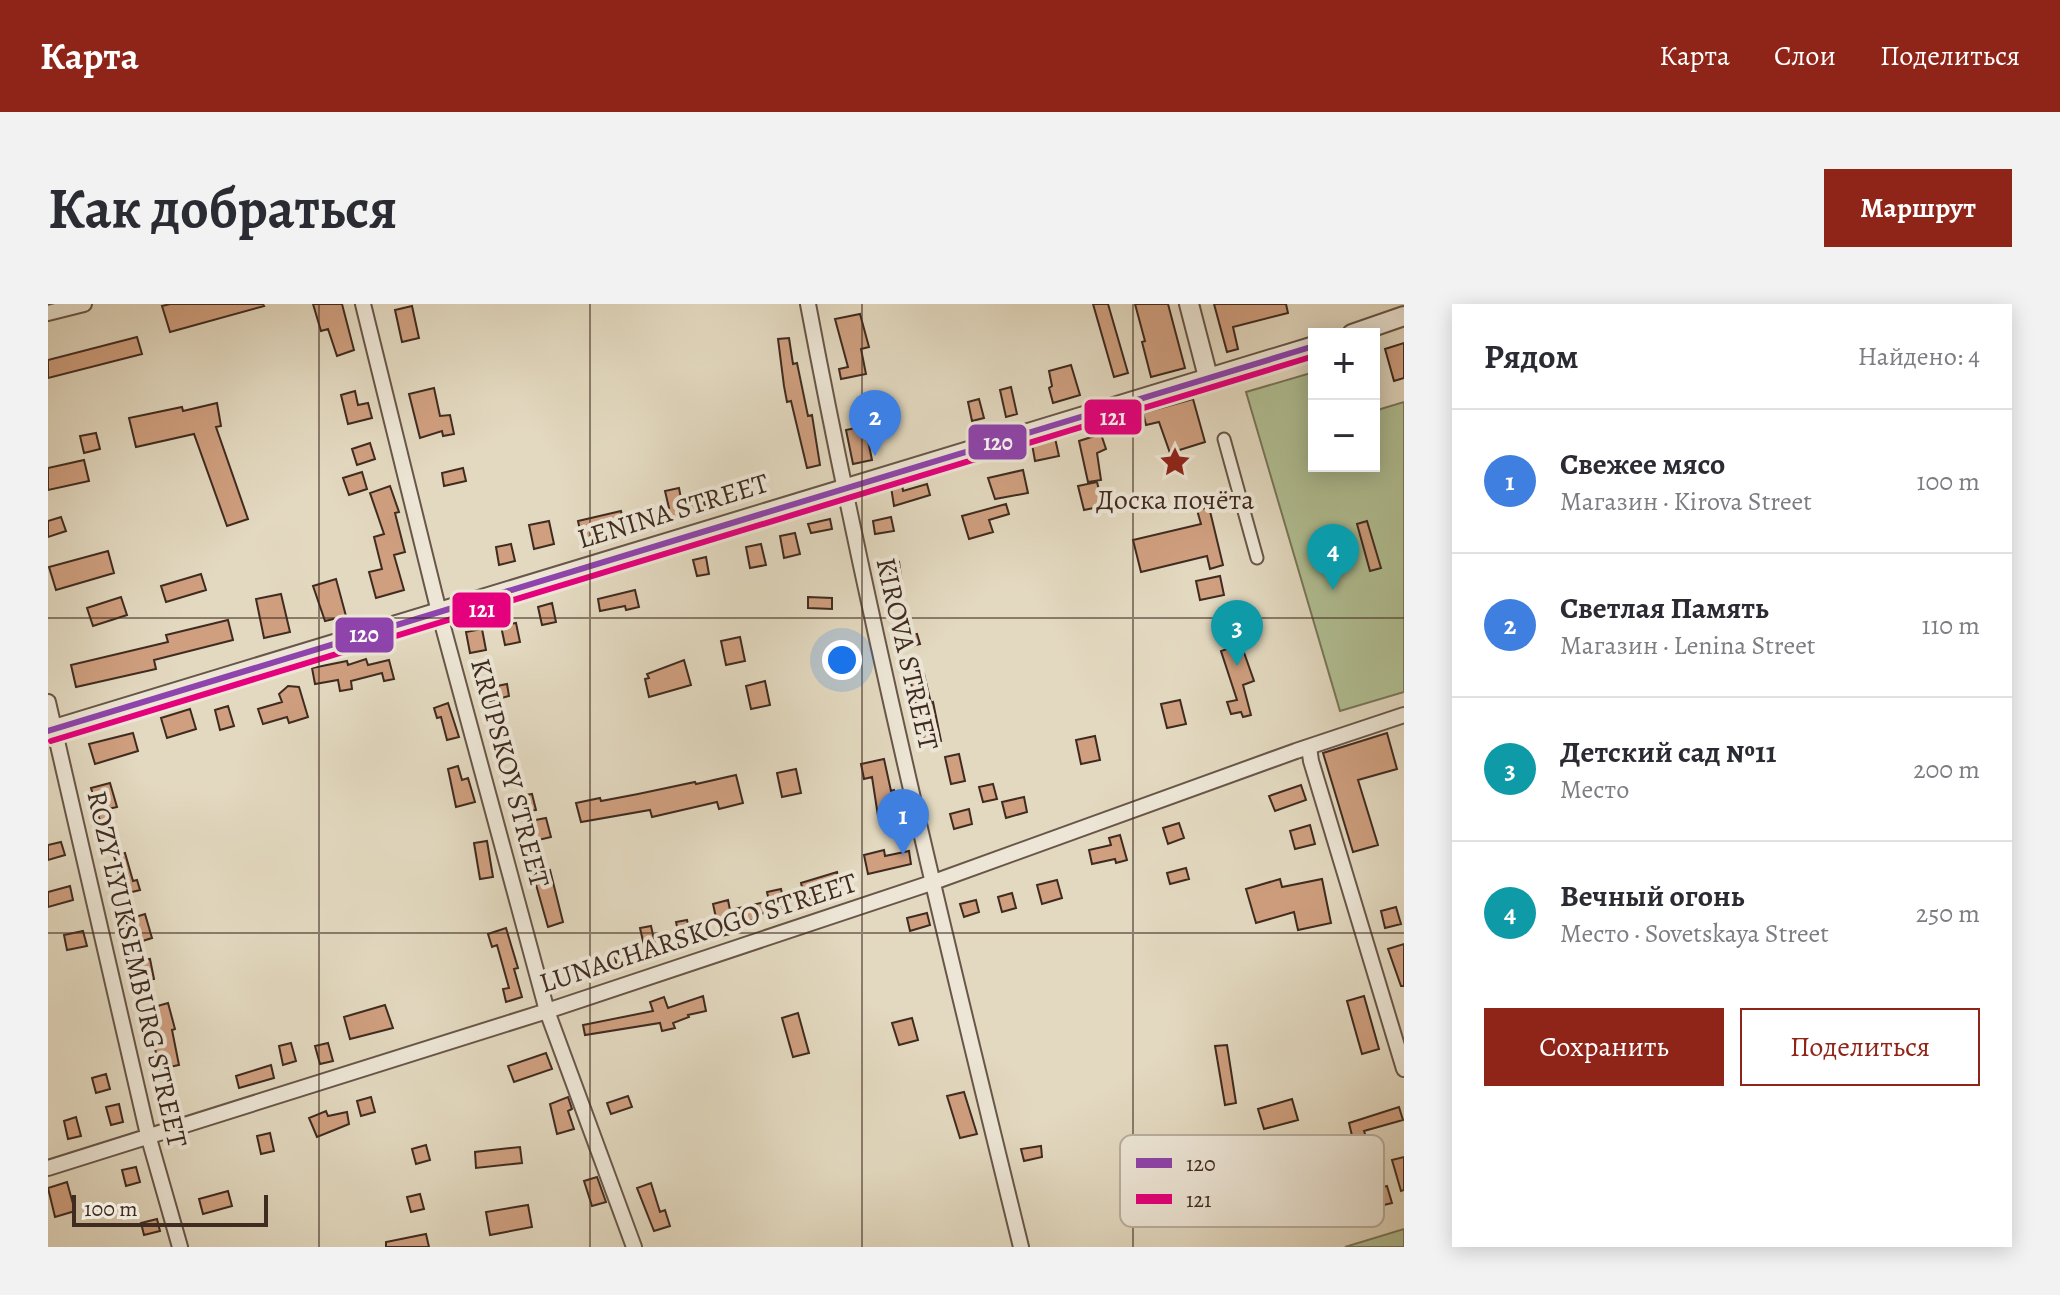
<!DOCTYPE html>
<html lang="ru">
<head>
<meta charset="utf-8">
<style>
  body { margin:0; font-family:Alegreya,serif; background:#f2f2f3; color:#2b2b33 }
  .controls { position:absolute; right:24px; top:24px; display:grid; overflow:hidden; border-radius:0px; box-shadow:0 4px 20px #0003 }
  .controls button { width:72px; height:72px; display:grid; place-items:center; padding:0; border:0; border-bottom:2px solid #e1e1e2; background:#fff; color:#2b2b33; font:40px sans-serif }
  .scale { position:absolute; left:24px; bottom:20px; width:196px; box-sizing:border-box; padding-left:8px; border:4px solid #3f2b20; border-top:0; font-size:22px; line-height:28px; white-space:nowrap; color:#3f2b20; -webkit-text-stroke:6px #ede6d6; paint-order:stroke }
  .you { position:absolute; left:794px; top:356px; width:28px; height:28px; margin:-20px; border:6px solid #fff; border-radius:50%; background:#1a73e8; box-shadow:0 0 0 12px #1a73e833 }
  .badge { display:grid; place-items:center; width:52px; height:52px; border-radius:50%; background:#8f2418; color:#fff; font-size:26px; font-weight:700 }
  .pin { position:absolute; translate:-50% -66px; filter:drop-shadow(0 2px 4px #0008) }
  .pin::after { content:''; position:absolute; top:42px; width:28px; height:24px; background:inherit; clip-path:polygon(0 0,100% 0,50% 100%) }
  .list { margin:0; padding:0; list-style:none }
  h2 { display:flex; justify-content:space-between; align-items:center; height:104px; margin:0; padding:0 32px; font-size:34px }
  h2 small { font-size:26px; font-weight:400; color:#7c7c81 }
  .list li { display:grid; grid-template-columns:52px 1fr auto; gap:24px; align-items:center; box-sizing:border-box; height:144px; padding:0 32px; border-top:2px solid #e1e1e2 }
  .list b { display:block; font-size:30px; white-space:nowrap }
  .list p { margin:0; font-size:26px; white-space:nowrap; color:#7c7c81 }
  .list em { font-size:26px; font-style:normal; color:#7c7c81 }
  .actions { display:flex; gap:16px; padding:24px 32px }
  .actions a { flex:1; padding:18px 0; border:2px solid #8f2418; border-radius:0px; text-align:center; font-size:28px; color:#8f2418 }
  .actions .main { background:#8f2418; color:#fff }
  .map { position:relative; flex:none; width:1356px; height:943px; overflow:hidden; border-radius:0px }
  header { display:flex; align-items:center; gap:48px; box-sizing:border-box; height:112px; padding:0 40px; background:#8f2418; color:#fff }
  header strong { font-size:38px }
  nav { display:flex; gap:44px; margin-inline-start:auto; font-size:28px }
  .intro { display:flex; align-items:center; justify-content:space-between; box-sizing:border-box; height:192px; padding:0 48px }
  h1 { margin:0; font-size:56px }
  .button { padding:20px 36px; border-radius:0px; background:#8f2418; color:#fff; font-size:28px; font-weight:700 }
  main { display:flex; gap:48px; padding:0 48px }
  aside { flex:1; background:#fff; border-radius:0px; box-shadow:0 4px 20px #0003 }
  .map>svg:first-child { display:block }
</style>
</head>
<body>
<header>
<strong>Карта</strong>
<nav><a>Карта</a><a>Слои</a><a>Поделиться</a></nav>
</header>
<div class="intro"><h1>Как добраться</h1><a class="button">Маршрут</a></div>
<main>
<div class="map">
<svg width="1356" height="943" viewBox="0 0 1356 943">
  <rect width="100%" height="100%" fill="#e3d9c0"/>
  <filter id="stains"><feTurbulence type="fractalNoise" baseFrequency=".0025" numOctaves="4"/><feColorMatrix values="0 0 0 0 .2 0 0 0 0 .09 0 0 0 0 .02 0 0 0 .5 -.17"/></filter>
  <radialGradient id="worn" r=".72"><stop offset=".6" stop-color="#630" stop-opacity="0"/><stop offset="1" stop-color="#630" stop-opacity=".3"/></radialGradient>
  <!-- green -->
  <path fill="#b1c094" stroke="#78765a" stroke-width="2" d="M1266,68V162H1326V107L1356,98V388L1292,407L1198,88Z
    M1356,925V943H1297Z"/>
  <!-- building -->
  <path fill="#cf9f7f" stroke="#3f2b20" stroke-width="2" d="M122,0H215L216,2L122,28L114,2Z
    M265,0H294L306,46L289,52L280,25L273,27Z
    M1045,0H1060L1080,69L1066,73Z
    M1087,0H1120L1137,64L1103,73L1094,38L1097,37Z
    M1166,0H1238L1240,9L1185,23L1190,45L1179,48Z
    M364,2L371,34L354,38L347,6Z
    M812,10L821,43L813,45L818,70L793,75L791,65L800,63L787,15Z
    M89,33L94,50L0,74V56Z
    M741,34L745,60L749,59L760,112L764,111L772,161L759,164L743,97L739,98L736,82L730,35Z
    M1356,39V74L1346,77L1337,45Z
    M1023,61L1032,91L1005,99L1001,84L1004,82L1001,67Z
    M963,83L969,110L958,113L952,86Z
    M386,84L392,112L402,111L406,130L395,132L394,127L372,134L361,90Z
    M307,87L310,101L320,99L324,114L300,120L293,91Z
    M931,95L936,114L924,117L920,98Z
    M1145,95L1157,138L1122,149L1111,118L1098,121L1095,109Z
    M169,99L173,122L168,123L200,215L179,222L146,130L88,143L81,114L134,103L135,107Z
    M817,122L824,156L805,160L798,126Z
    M48,129L52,145L36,149L32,132Z
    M1053,130L1058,145L1049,149L1053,176L1040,178L1031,137Z
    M1007,134L1011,152L987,157L984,140Z
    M322,139L327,155L309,161L304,145Z
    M36,156L41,177L0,186V164Z
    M415,164L418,177L396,182L394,169Z
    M975,166L980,189L947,195L940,174Z
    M314,168L319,185L301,191L295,174Z
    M1049,178L1055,202L1036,206L1030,182Z
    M854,180L855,187L879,180L882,191L846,202L843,183Z
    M342,182L351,208L347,209L357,248L346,251L356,286L328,294L321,268L334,265L326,233L336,230L322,189Z
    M631,184L633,195L654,189L658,205L598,220L596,209L621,204L617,187Z
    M958,200L961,210L941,216L945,228L921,235L914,212Z
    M1161,203L1175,261L1162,265L1159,252L1093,268L1085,236L1153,220L1149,206Z
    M573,207L576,221L552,227L553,235L535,240L530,217Z
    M13,213L18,227L0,233V217Z
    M843,213L846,227L827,230L825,217Z
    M782,215L784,225L763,229L760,220Z
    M501,217L506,240L486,245L481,221Z
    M1319,217L1333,264L1322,267L1309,220Z
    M747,229L752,250L736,254L732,232Z
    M463,240L467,257L451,261L448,243Z
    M713,240L718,261L702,264L698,243Z
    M60,247L66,269L8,286L1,263Z
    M658,253L661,270L649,272L645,256Z
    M851,258L855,287L844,288L841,260Z
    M153,270L158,286L118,298L113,282Z
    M1172,272L1176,291L1152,296L1148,277Z
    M288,275L298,312L277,317L265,282Z
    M587,286L591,303L578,306L577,302L552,307L550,295Z
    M233,290L242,328L216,334L208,295Z
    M73,293L79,311L45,322L39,304Z
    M760,293L784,294V305L760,304Z
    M504,299L508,318L494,321L490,303Z
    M180,316L185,336L106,356L108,365L28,383L23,361L120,338L118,331Z
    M468,319L472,338L457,341L453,322Z
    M434,325L438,346L422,349L418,328Z
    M869,330L872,340L851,345L849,334Z
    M692,333L697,357L678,361L673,337Z
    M1193,340L1206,377L1195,381L1203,411L1195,413L1193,408L1183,410L1179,398L1189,396L1173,347Z
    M318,355L320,361L341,356L346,375L336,377L334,369L303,377L304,385L292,387L290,376L267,380L264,364L299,357L300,361Z
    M636,356L643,381L601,393L597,375L601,374L599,370Z
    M876,370L883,399L885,398L893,437L877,440L862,374Z
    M717,377L722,401L703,405L698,382Z
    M459,380L461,392L442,397L439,384Z
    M240,382L251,383L260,413L241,419L239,413L215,420L210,405L234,398L231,390Z
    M1132,396L1138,420L1119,424L1113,400Z
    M400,399L411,433L399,436L393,413L389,414L386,404Z
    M180,402L186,422L172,426L167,406Z
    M142,405L148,425L119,434L113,414Z
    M85,429L90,447L47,460L41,440Z
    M1339,429L1349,465L1310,476L1330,541L1305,548L1275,449Z
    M1047,432L1052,456L1033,460L1028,436Z
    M911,450L917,477L903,480L897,453Z
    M836,455L843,487L846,486L850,508L830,512L824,473L816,475L813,460Z
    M410,462L414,476L420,474L427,498L408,503L400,465Z
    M748,465L753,489L734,493L729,469Z
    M688,471L695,499L671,505L669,498L604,513L602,506L533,518L528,499L552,494L553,497L590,490L647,478L648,480Z
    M62,479L69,503L60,505L67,529L56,532L43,484Z
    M945,480L949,495L935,498L931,483Z
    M1253,481L1258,496L1227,507L1221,492Z
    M484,490L488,506L476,508L472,492Z
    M976,493L979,508L958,514L954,498Z
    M921,505L924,520L906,525L902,510Z
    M498,514L503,533L486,537L482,517Z
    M1131,519L1136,534L1120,540L1115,524Z
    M1262,521L1267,540L1247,545L1242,527Z
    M1072,531L1079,556L1068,559L1067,555L1044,560L1041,546L1063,541L1061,534Z
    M439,537L445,573L432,575L426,539Z
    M13,538L17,551L0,556V541Z
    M836,546L837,552L861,547L863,560L820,570L816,551Z
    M77,549L85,577L89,576L92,586L76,590L66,552Z
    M1138,564L1141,575L1122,580L1119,569Z
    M502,566L515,618L500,623L485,570Z
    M789,568L793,586L757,596L753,579Z
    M1232,575L1234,583L1274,575L1283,619L1250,626L1246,608L1208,619L1198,585Z
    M1009,576L1014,594L994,600L989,581Z
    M22,582L25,596L0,603V588Z
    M733,585L737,605L708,611L709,615L686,620L688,629L672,632L665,600L680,596L682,606L721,597L719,588Z
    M964,589L968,604L954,608L950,593Z
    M928,596L931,608L916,613L912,600Z
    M1348,603L1353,620L1337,624L1333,607Z
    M879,609L882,621L862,627L859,614Z
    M97,610L104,634L85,640L78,616Z
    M639,616L644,638L633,640L628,618Z
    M603,622L608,644L597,646L592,624Z
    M458,624L470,664L466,665L474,693L458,698L455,685L461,684L449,641L444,643L440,630Z
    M35,627L39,642L19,646L16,631Z
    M1356,640V682H1353L1340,645Z
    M577,642L581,660L569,662L565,645Z
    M102,655L106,675L90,678L85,658Z
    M655,692L658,707L640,711L641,713L625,719L627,724L614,727L612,719L537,731L535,721L605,707L602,698L616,693L620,704Z
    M1316,692L1331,745L1314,750L1299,697Z
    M120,699L127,725L124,726L131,761L112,765L106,741L109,740L99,705Z
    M337,701L345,724L302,735L296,713Z
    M750,709L761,749L745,753L734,714Z
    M864,714L870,736L851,741L844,719Z
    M243,739L248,757L235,761L231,742Z
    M280,739L285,757L272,760L267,742Z
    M1179,741L1188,799L1177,801L1167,742Z
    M498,749L504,765L466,778L460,762Z
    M223,761L226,774L191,784L188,772Z
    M58,770L62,785L48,789L44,774Z
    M916,788L929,830L912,834L899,792Z
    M580,792L584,803L563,810L559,799Z
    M323,793L327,808L313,812L309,797Z
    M520,793L524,805L520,807L526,825L509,830L502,800Z
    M1244,795L1250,816L1216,825L1210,805Z
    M71,800L75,818L63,821L58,803Z
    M1351,803L1355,816L1316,827L1318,833L1305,836L1301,819Z
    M278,807L280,812L299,808L301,820L269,833L261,814Z
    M28,813L33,832L20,835L16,817Z
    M222,829L226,847L213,850L209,832Z
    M378,841L382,856L368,860L364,845Z
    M993,842L994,853L976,857L973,845Z
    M472,843L474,859L428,864L427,848Z
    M1356,853V886L1353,887L1344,856Z
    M88,863L92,878L78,882L74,866Z
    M549,873L558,898L544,902L536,877Z
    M19,878L27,907L7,913L0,884Z
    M603,879L612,908L617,906L622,922L606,927L589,884Z
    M1339,882L1344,899L1328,903L1324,886Z
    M180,887L184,902L155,910L151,895Z
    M372,890L376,905L363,908L359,893Z
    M480,901L484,923L442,931L438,908Z
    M109,915L112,927L96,931L93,919Z
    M378,930L381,943H338V938Z"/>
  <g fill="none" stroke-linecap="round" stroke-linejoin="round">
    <defs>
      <path id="pedestrian" d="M1176,135L1209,254"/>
      <path id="minor" d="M315,0L391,308L499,707L586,943
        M760,0C820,317 896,630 973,943
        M0,9L36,0
        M0,398L100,831L132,943
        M1261,443L1263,457L1356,765
        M0,864L499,707L883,579L1248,447L1356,411"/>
      <path id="tertiary" d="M1141,0L1160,73
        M1304,30L1356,12
        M0,427L1266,42"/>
    </defs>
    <!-- pedestrian casing -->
    <use href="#pedestrian" stroke="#685648" stroke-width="15"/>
    <!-- minor casing -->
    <use href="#minor" stroke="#685648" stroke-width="18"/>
    <!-- tertiary casing -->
    <use href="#tertiary" stroke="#685648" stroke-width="22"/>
    <!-- pedestrian -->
    <use href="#pedestrian" stroke="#ede6d6" stroke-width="11"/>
    <!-- minor -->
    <use href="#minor" stroke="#ede6d6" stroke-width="14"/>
    <!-- tertiary -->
    <use href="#tertiary" stroke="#ede6d6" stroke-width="18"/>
    <defs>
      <path id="bus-1" d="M0,427L1266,42"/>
      <path id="bus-2" d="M3,437L1266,52"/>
    </defs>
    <!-- bus-1 casing -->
    <use href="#bus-1" stroke="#ede6d6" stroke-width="12"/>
    <!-- bus-2 casing -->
    <use href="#bus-2" stroke="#ede6d6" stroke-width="12"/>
    <!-- bus-1 -->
    <use href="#bus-1" stroke="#8e44ad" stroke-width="6"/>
    <!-- bus-2 -->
    <use href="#bus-2" stroke="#e5007d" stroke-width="6"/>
  </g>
  <!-- grid -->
  <path fill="none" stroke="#3f2b20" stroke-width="2" stroke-opacity="0.55" d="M271,0V943M542,0V943M814,0V943M1085,0V943M0,314H1356M0,629H1356"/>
  <!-- icons -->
  <defs>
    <symbol id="sight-bare" viewBox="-9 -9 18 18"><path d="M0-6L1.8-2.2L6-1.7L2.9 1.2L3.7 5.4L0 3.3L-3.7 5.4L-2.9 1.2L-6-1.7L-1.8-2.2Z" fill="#8f2418" stroke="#ede6d6" stroke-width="2.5" paint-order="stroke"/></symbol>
  </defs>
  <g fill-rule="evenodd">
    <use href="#sight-bare" x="1105" y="136" width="44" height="44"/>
  </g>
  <g text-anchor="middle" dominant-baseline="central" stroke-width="8" stroke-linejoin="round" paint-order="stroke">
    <!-- poi labels -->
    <g font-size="28" fill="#3f2b20" stroke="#ede6d6">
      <text x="1127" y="196">Доска почёта</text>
    </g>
    <!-- street labels -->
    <g font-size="28" fill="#3f2b20" stroke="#ede6d6">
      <text transform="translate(625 207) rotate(-17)">LENINA STREET</text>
      <text transform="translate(859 350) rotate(77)">KIROVA STREET</text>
      <text transform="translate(462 469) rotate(75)">KRUPSKOY STREET</text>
      <text transform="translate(650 629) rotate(-18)">LUNACHARSKOGO STREET</text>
      <text transform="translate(89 665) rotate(77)">ROZY LYUKSEMBURG STREET</text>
    </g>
  </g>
  <!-- legend -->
  <rect x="1072" y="831" width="264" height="92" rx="12" fill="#ede6d6" stroke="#b9ae9f" stroke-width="2"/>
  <rect x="1088" y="854" width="36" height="10" fill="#8e44ad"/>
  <rect x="1088" y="890" width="36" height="10" fill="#e5007d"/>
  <g font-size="22" fill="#3f2b20">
    <text x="1138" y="867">120</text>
    <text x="1138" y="903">121</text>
  </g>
  <g stroke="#ede6d6" stroke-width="3">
    <rect x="1035" y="94" width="60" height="38" rx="8" fill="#e5007d"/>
    <rect x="919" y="119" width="61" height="38" rx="8" fill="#8e44ad"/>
    <rect x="403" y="287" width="61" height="38" rx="8" fill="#e5007d"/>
    <rect x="286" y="312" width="61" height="38" rx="8" fill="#8e44ad"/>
  </g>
  <g font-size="22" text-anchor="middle" font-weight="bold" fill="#fff">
    <text x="1065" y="121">121</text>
    <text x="950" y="146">120</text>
    <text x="434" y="313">121</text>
    <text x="316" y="338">120</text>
  </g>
  <rect width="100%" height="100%" filter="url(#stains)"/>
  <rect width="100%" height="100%" fill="url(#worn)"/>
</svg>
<div class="controls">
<button>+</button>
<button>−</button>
</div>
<div class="scale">100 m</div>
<div class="you"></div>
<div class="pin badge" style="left:855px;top:551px;background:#3f7fe0">1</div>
<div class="pin badge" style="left:827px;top:152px;background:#3f7fe0">2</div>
<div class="pin badge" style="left:1189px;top:362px;background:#0f9aa8">3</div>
<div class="pin badge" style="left:1285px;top:286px;background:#0f9aa8">4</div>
</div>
<aside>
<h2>Рядом<small>Найдено: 4</small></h2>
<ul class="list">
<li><span class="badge" style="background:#3f7fe0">1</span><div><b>Свежее мясо</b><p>Магазин · Kirova Street</p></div><em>100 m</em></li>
<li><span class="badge" style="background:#3f7fe0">2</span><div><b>Светлая Память</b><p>Магазин · Lenina Street</p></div><em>110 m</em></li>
<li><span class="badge" style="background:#0f9aa8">3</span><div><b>Детский сад №11</b><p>Место</p></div><em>200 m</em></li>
<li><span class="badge" style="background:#0f9aa8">4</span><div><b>Вечный огонь</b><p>Место · Sovetskaya Street</p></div><em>250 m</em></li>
</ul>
<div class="actions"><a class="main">Сохранить</a><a>Поделиться</a></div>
</aside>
</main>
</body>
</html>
